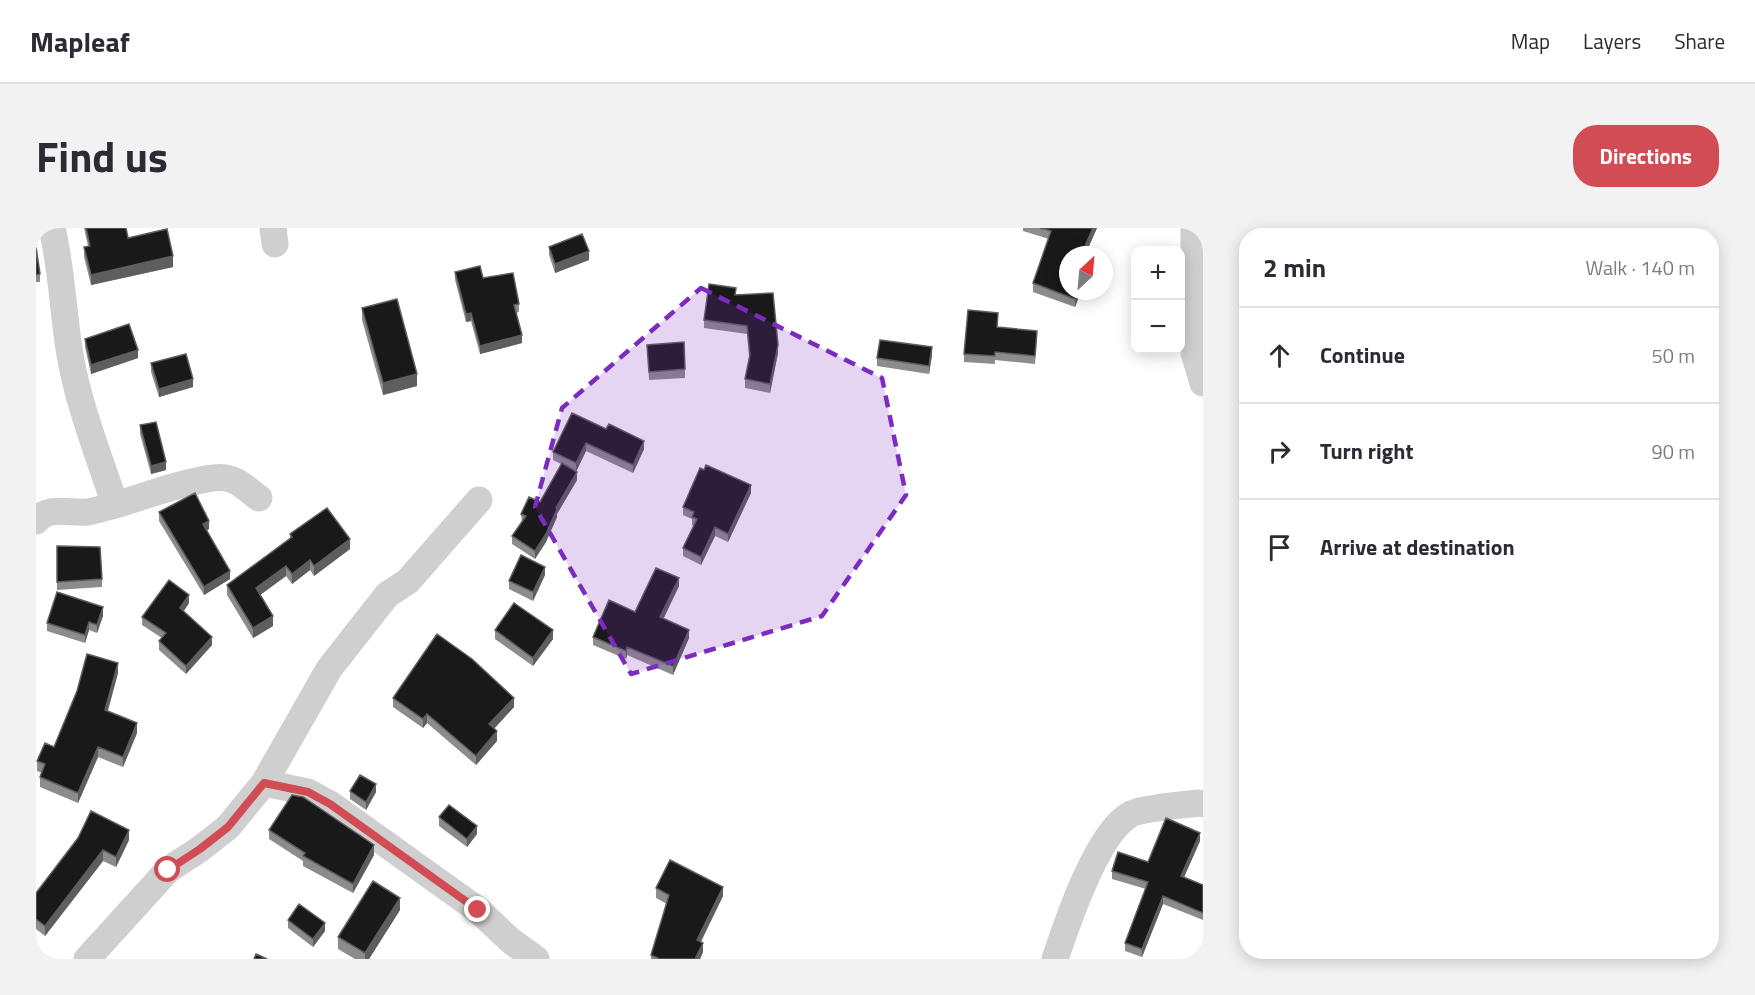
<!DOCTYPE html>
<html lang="en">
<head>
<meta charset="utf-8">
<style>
  body { margin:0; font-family:"Titillium Web",sans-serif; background:#f2f2f3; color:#2b2b33 }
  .controls { position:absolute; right:18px; top:18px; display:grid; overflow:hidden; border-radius:12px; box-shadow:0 3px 15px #0003 }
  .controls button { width:54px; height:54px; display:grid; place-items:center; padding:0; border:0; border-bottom:2px solid #e1e1e2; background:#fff; color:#2b2b33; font:30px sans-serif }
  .compass { position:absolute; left:1023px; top:18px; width:54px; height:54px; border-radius:50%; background:#fff; box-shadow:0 3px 15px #0003; rotate:26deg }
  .stop { position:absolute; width:18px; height:18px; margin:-14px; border:4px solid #d14c54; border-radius:50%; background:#fff }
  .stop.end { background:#d14c54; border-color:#fff; box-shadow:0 2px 6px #0008 }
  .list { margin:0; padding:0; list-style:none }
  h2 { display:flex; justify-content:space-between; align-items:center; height:78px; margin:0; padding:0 24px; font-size:26px }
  h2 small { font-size:20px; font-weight:400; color:#7c7c81 }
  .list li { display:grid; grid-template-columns:39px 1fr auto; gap:18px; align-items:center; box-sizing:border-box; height:96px; padding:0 24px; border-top:2px solid #e1e1e2 }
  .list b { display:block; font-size:22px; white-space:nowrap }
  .list em { font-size:20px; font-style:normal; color:#7c7c81 }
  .icon { flex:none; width:33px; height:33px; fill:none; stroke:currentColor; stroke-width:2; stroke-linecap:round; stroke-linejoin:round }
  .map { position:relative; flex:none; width:1167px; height:731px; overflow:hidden; border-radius:24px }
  header { display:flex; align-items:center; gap:36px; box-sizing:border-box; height:84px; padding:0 30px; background:#fff; border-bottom:2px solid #e1e1e2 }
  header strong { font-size:28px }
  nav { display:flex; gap:33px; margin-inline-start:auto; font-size:21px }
  .intro { display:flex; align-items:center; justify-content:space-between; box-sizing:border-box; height:144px; padding:0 36px }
  h1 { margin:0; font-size:42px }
  .button { padding:15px 27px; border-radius:24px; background:#d14c54; color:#fff; font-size:21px; font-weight:700 }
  main { display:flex; gap:36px; padding:0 36px }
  aside { flex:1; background:#fff; border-radius:24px; box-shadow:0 3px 15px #0003 }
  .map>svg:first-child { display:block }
</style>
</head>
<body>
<header>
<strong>Mapleaf</strong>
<nav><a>Map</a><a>Layers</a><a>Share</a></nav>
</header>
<div class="intro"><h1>Find us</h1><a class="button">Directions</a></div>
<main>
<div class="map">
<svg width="1167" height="731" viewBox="0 0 1167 731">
  <rect width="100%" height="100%" fill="#fff"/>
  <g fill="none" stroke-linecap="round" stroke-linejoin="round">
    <!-- minor -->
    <path stroke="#cfcfcf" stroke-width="27" d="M237,0L239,16
      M1158,0V125L1167,155
      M79,277C104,270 168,246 190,250C203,252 213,263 223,270
      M0,293C11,277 35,286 51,284C60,283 70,279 79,277C63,228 43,179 34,127C27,85 26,42 16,0
      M228,555L272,564L294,576L442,682L475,713L500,731
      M51,731L132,642L164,621L192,599L228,555L293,441L351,367L372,353L443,272
      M1019,731C1031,695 1061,604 1095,586C1106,580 1148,577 1163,575L1167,576"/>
  </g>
  <!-- wall -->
  <path fill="#8c8c8c" d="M48,0H90L92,10L137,39L55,57L48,29V19L52,18Z
    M987,0H1061L1049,27H1032V63H1045L1039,79L997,64V55L1013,11L987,3Z
    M0,19L4,46V54H0Z
    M513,19L553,32L519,45L513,27Z
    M419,44L447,50L483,76V84L480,85L486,115L444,126L435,93L430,94L419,52Z
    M700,67L742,125L734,165L709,160V151L713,129L711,106L668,100V92Z
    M326,80L381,158L347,167L326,92Z
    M962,99L1001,111L999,136L959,132V136L928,134V126Z
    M49,111L102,130L55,146L49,119Z
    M611,117L649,141V150L613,152Z
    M896,127L893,146L841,138V130Z
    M115,135L157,159L123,169L115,144Z
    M536,185L608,221L597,245L550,223L540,243L541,252L521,286V289L510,314L499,331L476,316V308L486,295L485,286L504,274L525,236L517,232V224Z
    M104,197L130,242L115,246L104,206Z
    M715,265L692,314L679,308L665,337L647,328V320L658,298L656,297V291L647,287V279Z
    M123,284L173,301L171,302L194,351L168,367L123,293Z
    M254,306L314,321L278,348L274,342L256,356L250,348L224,367L237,398L217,410L191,367V357L254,310Z
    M21,318L66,351V359L21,362Z
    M509,347L497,373L473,361V353Z
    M643,358L627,391L653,410L637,447L591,427L590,431L557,417V409Z
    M153,375L148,383L176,417L150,446L123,422V413L126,410L106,397V389Z
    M67,388L61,405L53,402L49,415L11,403V395Z
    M459,402L517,411L497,438L459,411Z
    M82,445L72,483L101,505L87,539L62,529L42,575L4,559V549L6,545L1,543V533L18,519Z
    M357,470L478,479L458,501L461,513L440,537L391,495L387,500L357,479Z
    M314,563L340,564L330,582L314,571Z
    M403,589L441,606L431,619L403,598Z
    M233,602L338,627L317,665L267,638V633L233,611Z
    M42,610L93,612L80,639L67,633L9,708L0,701V665Z
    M1164,613L1148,649L1167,657V692L1127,676L1106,729L1089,723V715L1110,661L1076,651V643L1112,634Z
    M620,660L687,668L665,714L667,724L664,731H615V727L631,676L620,670Z
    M364,682L333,731H319L302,721V709Z
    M252,692L289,703L277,719L252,700Z"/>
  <!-- shaded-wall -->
  <path fill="#5e5e5e" d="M1057,0H1061L1049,27H1045Z
    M553,23V32L519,45V36Z
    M137,28V39L55,57V47Z
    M1042,63H1045L1039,79V71Z
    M435,85V93L430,94V86Z
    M486,107V115L444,126V118Z
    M742,117V125L734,165V156Z
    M896,119V127L893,146V138Z
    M102,122V130L55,146V137Z
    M381,146V158L347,167V155Z
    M157,151V159L123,169V161Z
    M608,213V221L597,245V237Z
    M550,215V223L540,244V235Z
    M130,234V242L115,246V238Z
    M541,244V252L521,286V289L510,314L499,331V323L520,280Z
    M715,257V265L692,314V306Z
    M173,293V301L167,304V296Z
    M679,299V308L665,337V329Z
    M314,311V321L278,348V338Z
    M274,332V342L256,356V346Z
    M250,338V348L220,370V360Z
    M509,339V347L497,373V364Z
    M194,343V351L168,367V359Z
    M643,350V358L624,398V389Z
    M153,367V375L144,388V380Z
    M67,379V388L61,405V397Z
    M237,388V398L217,410V400Z
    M53,394V402L49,415V407Z
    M517,402V411L497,438V430Z
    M653,402V410L637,447V438Z
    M176,409V417L150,446V438Z
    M591,419V427L590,431V423Z
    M82,435V445L69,492V482Z
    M478,470V479L453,506V496Z
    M391,486V495L387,500V491Z
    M101,495V505L87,539V529Z
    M461,503V513L440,537V528Z
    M62,519V529L42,575V565Z
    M340,556V564L330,582V574Z
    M441,598V606L431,619V611Z
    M93,602V612L80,639V629Z
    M1164,605V613L1145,656V648Z
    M338,617V627L317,665V656Z
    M67,622V633L9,708V698Z
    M687,659V668L661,721V712Z
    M1127,668V676L1106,729V721Z
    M364,670V682L333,731H329V725Z
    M289,695V703L277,719V711Z
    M667,715V724L664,731H659Z"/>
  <!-- building -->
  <path fill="#191919" stroke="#5e5e5e" stroke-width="1.5" d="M50,0H90L92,10L131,1L137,28L55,47L48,19L54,18Z
    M1004,0H1057L1045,27H1032V63H1042L1039,71L997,55L1015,3Z
    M546,6L553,23L519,36L513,19Z
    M0,19L4,46L0,47Z
    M444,38L447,50L477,45L483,76L478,77L486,107L444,118L435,85L430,86L419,44Z
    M673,56L700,60L699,67L737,65L742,117L734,156L709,151L714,127L711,98L668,92Z
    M361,71L381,146L347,155L326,80Z
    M932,82L962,85L961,99L1001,103L999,128L959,124V128L928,126Z
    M93,96L102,122L55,137L49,111Z
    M844,112L896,119L893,138L841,130Z
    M648,114L649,141L613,144L611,117Z
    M150,126L157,151L123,161L115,135Z
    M536,185L570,201L573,196L608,213L597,237L550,215L540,235L517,224Z
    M120,194L130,234L115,238L104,197Z
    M526,235L541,244L520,280L521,281L510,306L499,323L476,308L490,288L485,286L493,269L504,274Z
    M670,237L715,257L692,306L679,299L665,329L647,320L661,291L656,289L658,284L647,279L664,240L668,242Z
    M159,265L173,293L167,296L194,343L168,359L123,284Z
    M291,280L314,311L278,338L274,332L256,346L250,338L220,360L237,388L217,400L191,357L256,309L254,306Z
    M21,318L64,319L66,351L21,354Z
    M485,327L509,339L497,364L473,353Z
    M620,340L643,350L624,389L653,402L637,438L591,419L590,423L557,409L573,372L599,384Z
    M133,352L153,367L144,380L176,409L150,438L123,413L130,405L106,389Z
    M21,364L67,379L61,397L53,394L49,407L11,395Z
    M478,375L517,402L497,430L459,402Z
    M401,406L436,431L478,470L453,496L461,503L440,528L391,486L387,491L357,470Z
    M51,426L82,435L69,482L101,495L87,529L62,519L42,565L4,549L9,536L1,533L9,515L18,519L41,463Z
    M324,547L340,556L330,574L314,563Z
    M256,567L267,569L338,617L317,656L267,628L269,625L233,602Z
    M413,577L441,598L431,611L403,589Z
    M55,583L93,602L80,629L67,622L9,698L0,691V665L42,610Z
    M1130,590L1164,605L1145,648L1167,657V685L1127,668L1106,721L1089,715L1112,654L1076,643L1082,624L1112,634Z
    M634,632L687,659L661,712L667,715L659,731H624L615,727L633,667L620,660Z
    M337,653L364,670L329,725L302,709Z
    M263,676L289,695L277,711L252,692Z
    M220,726L231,731H218Z"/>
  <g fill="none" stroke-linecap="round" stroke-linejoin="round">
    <!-- route -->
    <path stroke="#d14c54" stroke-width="8" d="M132,642L164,621L192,599L228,555L272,564L294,576L442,682"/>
  </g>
  <!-- marked area -->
  <path fill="#7b2cbf" fill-opacity="0.2" stroke="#7b2cbf" stroke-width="4.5" stroke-dasharray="12 8" stroke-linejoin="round" d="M665,60L846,150L870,267L786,388L595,446L499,279L526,180Z"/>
</svg>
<div class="controls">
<button>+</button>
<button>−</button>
</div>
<svg class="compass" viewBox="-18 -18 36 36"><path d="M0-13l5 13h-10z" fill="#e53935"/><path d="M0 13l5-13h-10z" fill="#7c7c81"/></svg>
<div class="stop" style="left:132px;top:642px"></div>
<div class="stop end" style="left:442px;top:682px"></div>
</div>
<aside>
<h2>2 min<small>Walk · 140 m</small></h2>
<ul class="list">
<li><svg class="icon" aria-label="ahead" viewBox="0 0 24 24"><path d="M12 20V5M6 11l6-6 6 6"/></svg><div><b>Continue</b></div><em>50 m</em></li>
<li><svg class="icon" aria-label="right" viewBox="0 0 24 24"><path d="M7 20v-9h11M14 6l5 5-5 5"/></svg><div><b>Turn right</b></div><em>90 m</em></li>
<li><svg class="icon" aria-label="arrive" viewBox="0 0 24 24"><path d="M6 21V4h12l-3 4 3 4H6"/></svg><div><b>Arrive at destination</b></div></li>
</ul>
</aside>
</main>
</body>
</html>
